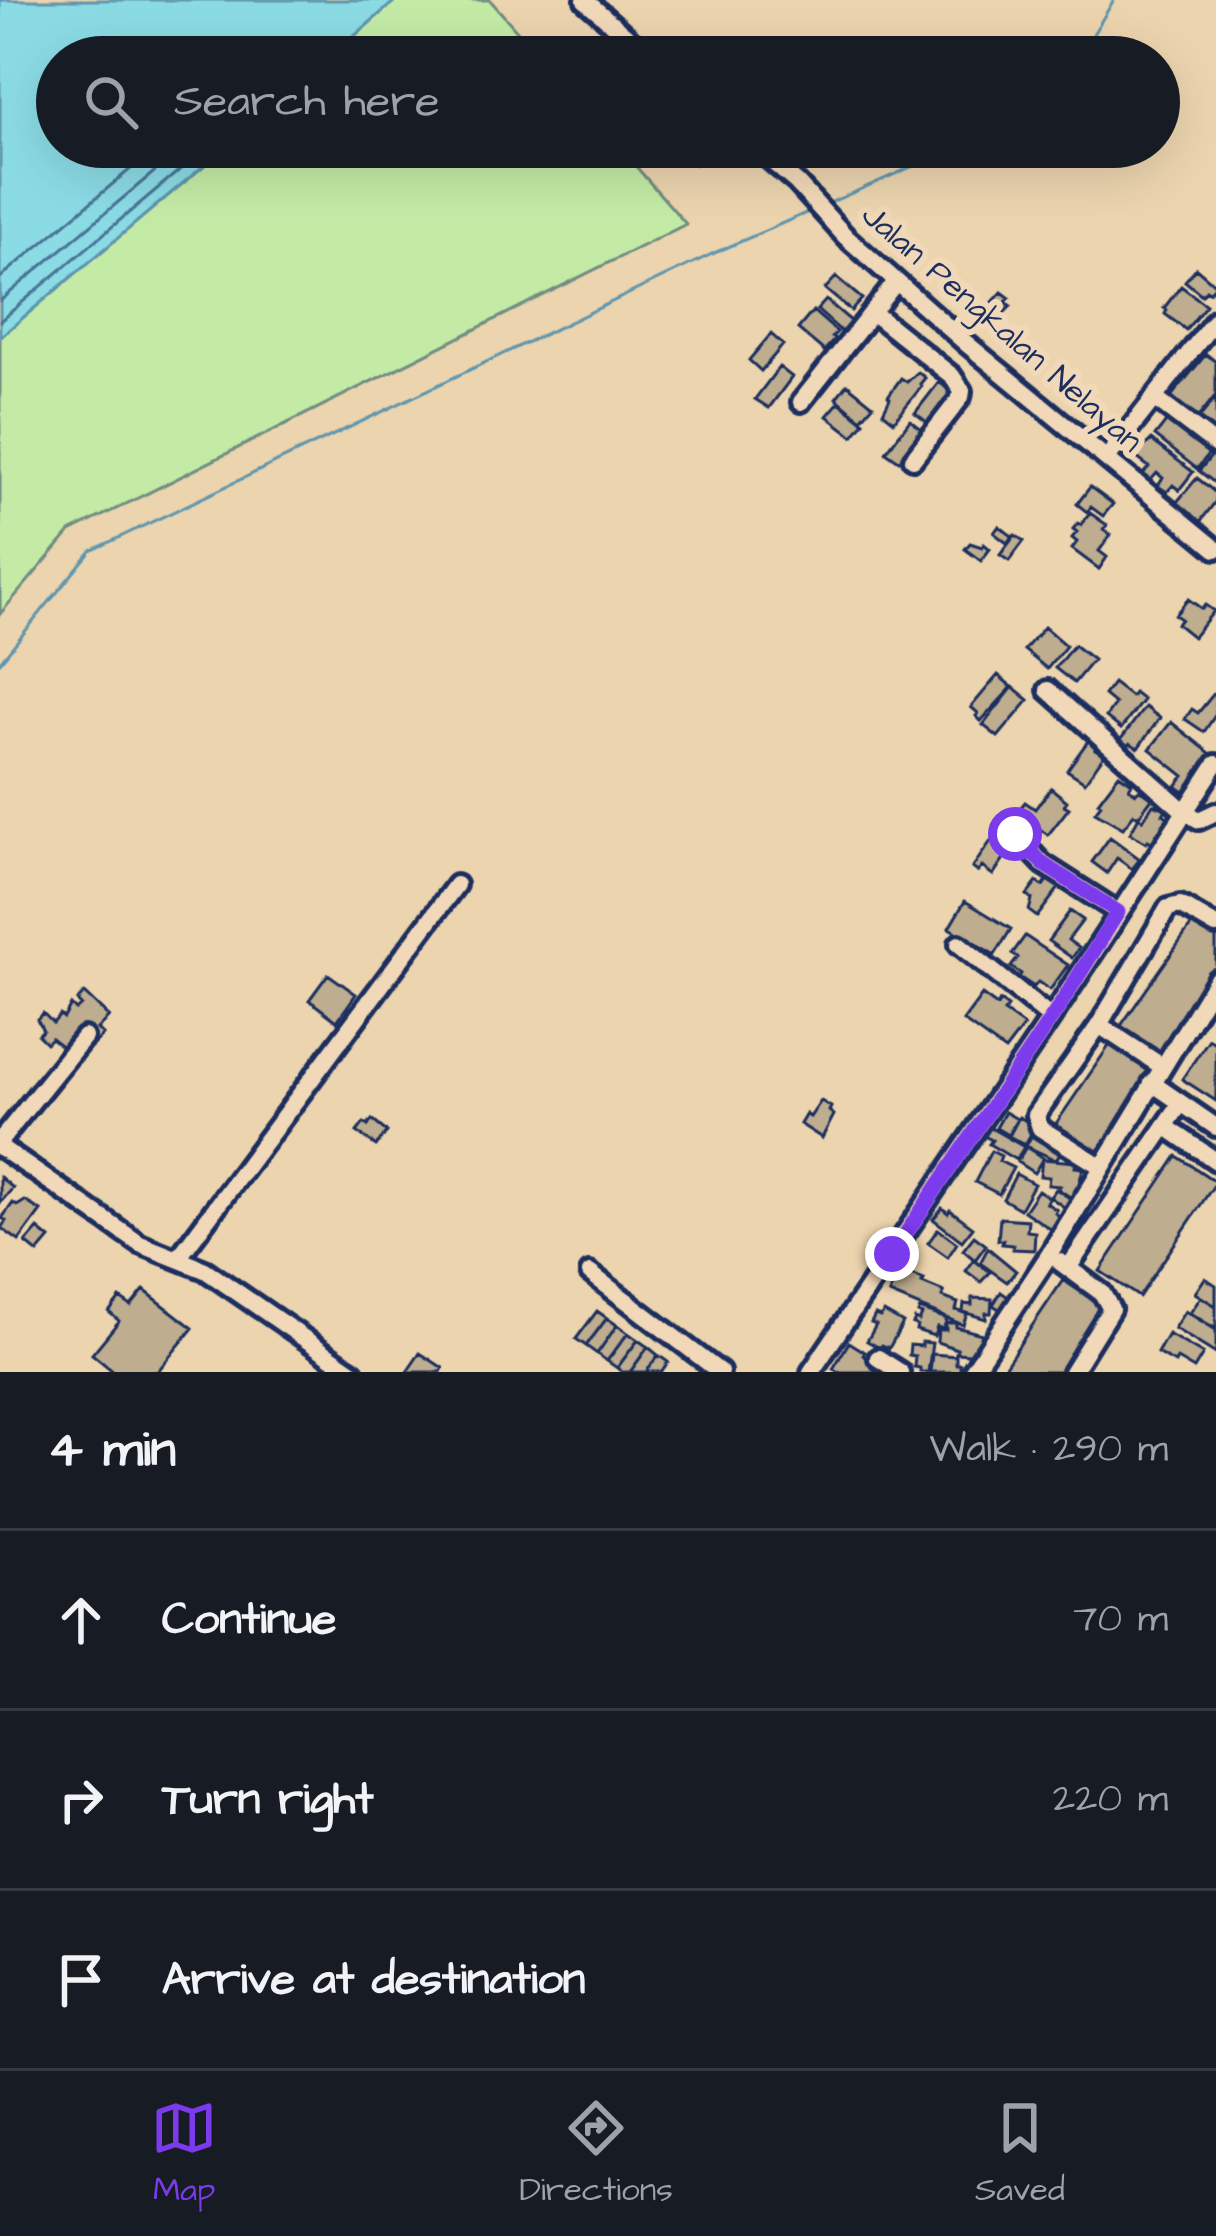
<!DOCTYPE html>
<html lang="en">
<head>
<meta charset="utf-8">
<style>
  body { margin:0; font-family:"Architects Daughter",sans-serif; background:#242831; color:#f1f3f6 }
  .stop { position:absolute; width:36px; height:36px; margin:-27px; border:9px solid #7c3aed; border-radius:50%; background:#fff }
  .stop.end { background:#7c3aed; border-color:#fff; box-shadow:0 3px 12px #0008 }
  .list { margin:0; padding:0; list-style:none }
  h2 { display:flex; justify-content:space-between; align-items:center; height:156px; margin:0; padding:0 48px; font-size:51px }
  h2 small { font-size:39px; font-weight:400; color:#9ea1a6 }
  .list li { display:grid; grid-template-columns:78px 1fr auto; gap:36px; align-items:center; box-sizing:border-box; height:180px; padding:0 48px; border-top:3px solid #363941 }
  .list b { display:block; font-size:45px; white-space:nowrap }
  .list em { font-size:39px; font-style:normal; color:#9ea1a6 }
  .icon { flex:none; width:66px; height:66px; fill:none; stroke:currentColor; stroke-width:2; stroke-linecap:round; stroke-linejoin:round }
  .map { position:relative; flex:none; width:1216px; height:1372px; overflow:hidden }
  .search { position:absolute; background:#171b24; box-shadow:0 12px 48px #0002; left:36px; right:36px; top:36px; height:132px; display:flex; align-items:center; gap:30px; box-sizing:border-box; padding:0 42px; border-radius:66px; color:#9ea1a6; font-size:45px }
  .sheet { height:696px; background:#171b24 }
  nav { display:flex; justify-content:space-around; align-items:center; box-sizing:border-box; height:168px; border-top:3px solid #363941; background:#171b24; font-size:33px; color:#9ea1a6 }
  nav a { display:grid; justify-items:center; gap:6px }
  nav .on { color:#7c3aed }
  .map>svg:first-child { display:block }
</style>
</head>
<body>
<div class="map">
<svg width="1216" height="1372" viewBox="0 0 1216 1372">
  <rect width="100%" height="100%" fill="#ecd4ae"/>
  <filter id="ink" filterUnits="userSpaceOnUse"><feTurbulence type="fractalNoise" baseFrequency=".00833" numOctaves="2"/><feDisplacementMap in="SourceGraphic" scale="24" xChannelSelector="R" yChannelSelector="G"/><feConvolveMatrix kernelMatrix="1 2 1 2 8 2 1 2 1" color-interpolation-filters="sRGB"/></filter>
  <g filter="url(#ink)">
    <!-- green -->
    <path fill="#c4eba6" stroke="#708d82" stroke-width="3" d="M396,0H490L540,57H330Z
      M226,147H619L686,224L70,532L0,614V337Z"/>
    <!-- water -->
    <path fill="#8bdbe5" stroke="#5e96af" stroke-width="3" d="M0,0H396L330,57H57V147H226L0,337Z"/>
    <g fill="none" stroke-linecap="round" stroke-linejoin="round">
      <!-- shore -->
      <path stroke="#487494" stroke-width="3" d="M0,278L157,147
        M0,301L184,147
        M0,321L207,147"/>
      <!-- stream -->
      <path stroke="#5e96af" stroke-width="3" d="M1079,57L1114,0
        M827,204L957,147
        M0,662L91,551L712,254L813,210"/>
    </g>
    <!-- building -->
    <path fill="#bead8e" stroke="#1b2f5e" stroke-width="3" d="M601,35L611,43L603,54L592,45Z
      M687,147H709L695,164L685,156L688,152L685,149Z
      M1196,268L1216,285L1209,292L1206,290L1202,295L1185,281Z
      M836,277L862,299L851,311L825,289Z
      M1181,286L1206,305L1186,330L1165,314L1167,310L1164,308Z
      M1002,292L1010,298L1006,302L1011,306L1004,313L992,303Z
      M826,300L852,322L843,333L817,310Z
      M813,311L837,332L832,337L835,339L824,351L798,329Z
      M771,334L783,345L761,371L749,360Z
      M1206,354L1216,362V395L1196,420L1170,398Z
      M779,367L792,377L769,408L755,399Z
      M918,372L925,378L920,384L922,386L894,421L883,412L890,398L888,396L901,378L907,382Z
      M939,382L952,392L928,423L915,413Z
      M847,384L873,405L861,419L836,398Z
      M1216,397V438L1196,422Z
      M839,402L864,422L853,436L827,416Z
      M1169,418L1211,451L1197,469L1155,436Z
      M910,420L923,430L899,461L886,452Z
      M1139,440L1146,445L1151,440L1193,472L1179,490L1173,485L1167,492L1158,486L1163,478L1157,473L1151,480L1143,474L1149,467L1137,458L1139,454L1132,449Z
      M1213,454L1216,457V484L1199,471Z
      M1197,478L1216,493V501L1200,522L1176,503Z
      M1090,487L1113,504L1103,516L1091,507L1087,512L1077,504Z
      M1090,513L1107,525L1103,530L1111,535L1099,551L1107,557L1099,569L1072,549L1077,542L1072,538L1077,532L1073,529L1078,523L1081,525Z
      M999,526L1012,536L1007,543L994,533Z
      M1015,535L1024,541L1009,561L1000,555Z
      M970,543L982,547L984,544L990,549L981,561L965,549Z
      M1188,599L1202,609L1205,605L1214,611L1193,637L1177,624L1181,619L1175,615Z
      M1044,627L1066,646L1047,669L1024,650Z
      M1074,645L1093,660L1074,683L1055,668Z
      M998,675L1012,687L981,721L976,716L978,713L971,707Z
      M1113,683L1131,697L1134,693L1143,700L1121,729L1106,717L1115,704L1104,695Z
      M1013,687L1029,700L998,737L983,725Z
      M1216,691V714L1204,732L1185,719L1192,709L1198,713Z
      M1145,707L1160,718L1138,748L1130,743L1123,753L1115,747Z
      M1171,722L1215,757L1189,796L1176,786L1184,776L1150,749Z
      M1090,738L1099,744L1095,749L1104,755L1085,782L1067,770Z
      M1119,774L1132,783L1129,788L1136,793L1139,790L1153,797L1138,817L1134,814L1123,828L1095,812L1101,804L1098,802Z
      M1051,788L1067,801L1064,805L1069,808L1048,835L1034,825L1030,830L1013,817L1025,802L1035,809Z
      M1153,804L1167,809L1163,814L1170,818L1153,843L1148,840L1146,843L1130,833L1139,817L1143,820Z
      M996,834L1013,845L993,875L982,867L978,872L972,868Z
      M1110,837L1140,859L1132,869L1117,858L1107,873L1092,862Z
      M1048,879L1059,888L1037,917L1029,911L1032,899L1027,895L1037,882L1043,886Z
      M965,901L1011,929L995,955L949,928Z
      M1070,911L1083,920L1068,940L1079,948L1072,958L1048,941Z
      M1195,920L1216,935V975L1158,1058L1118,1030Z
      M1025,936L1068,965L1050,990L1038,982L1034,987L1019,977L1021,974L1011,967L1018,958L1012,954Z
      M328,974L356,994L337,1021L309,1000Z
      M84,993L109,1017L97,1029L103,1035L92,1046L84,1039L68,1051L51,1038L46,1043L38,1035L43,1030L37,1019L43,1013L53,1023L60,1015L64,1018L71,1005L76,1010L81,1005L77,1001Z
      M982,995L997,1006L1000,1001L1008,1007L1004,1012L1024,1026L1005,1051L963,1021Z
      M1209,1039L1216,1044V1101L1182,1079Z
      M1113,1040L1154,1068L1097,1153L1055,1125Z
      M821,1101L831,1107L829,1111L834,1115L822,1138L800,1124L806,1114L810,1117Z
      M1005,1112L1017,1119L1008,1135L996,1128Z
      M1019,1117L1035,1126L1025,1145L1009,1136Z
      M372,1120L387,1132L376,1146L357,1132L364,1123L368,1126Z
      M989,1127L1024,1147L1016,1160L989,1144L992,1140L984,1136Z
      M1035,1129L1064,1146L1056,1160L1026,1146Z
      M1026,1147L1043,1158L1034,1173L1017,1162Z
      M991,1151L1001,1156L999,1161L1013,1168L999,1194L975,1182Z
      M1177,1156L1216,1182L1139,1297L1100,1271Z
      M1042,1159L1076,1162L1075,1167L1083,1168L1079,1184L1085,1188L1076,1201L1058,1189L1060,1186L1048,1185L1049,1177L1040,1176Z
      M1016,1174L1034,1184L1020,1209L1003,1199Z
      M0,1177L13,1188L0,1203Z
      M1056,1189L1074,1201L1068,1210L1050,1197Z
      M1038,1190L1050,1198L1046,1203L1057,1210L1055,1213L1061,1217L1052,1230L1024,1211Z
      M25,1201L41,1211L19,1241L1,1228L6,1221L2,1218L13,1203L17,1206Z
      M942,1208L948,1213L950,1210L973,1227L962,1241L933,1219Z
      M1000,1218L1028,1220L1027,1231L1035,1232L1034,1250L1013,1249V1245L1002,1244L1003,1240H998Z
      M38,1229L50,1239L38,1253L26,1243Z
      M938,1229L957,1243L948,1257L928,1243Z
      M974,1236L986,1245L975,1260L963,1250Z
      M988,1248L1016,1271L1007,1282L980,1263Z
      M974,1260L990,1272L981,1282L966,1271Z
      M898,1270L924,1280L922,1283L944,1292L942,1297L958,1303L956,1310L967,1314L963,1325L889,1294Z
      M1205,1278L1216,1285V1306L1195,1293Z
      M1063,1280L1106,1309L1064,1372H1001Z
      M144,1290L193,1328L157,1372H114L92,1354L119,1321L109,1312L120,1298L131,1306Z
      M1001,1292L1014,1301L1005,1313L993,1305Z
      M1201,1297L1216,1306V1329L1190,1313Z
      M972,1298L992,1299L991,1313H986V1319L963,1312L964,1304L972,1305Z
      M920,1309L947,1319L943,1329L937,1327L934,1336L916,1330L917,1326L913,1324L915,1319L919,1321L922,1315L918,1313Z
      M597,1311L607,1318L586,1346L576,1339Z
      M1185,1311L1216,1330V1354L1174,1328Z
      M884,1312L903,1323L889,1348L882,1345L880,1348L867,1341L876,1325L871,1323L875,1315L880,1317Z
      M607,1318L617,1325L597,1354L586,1346Z
      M946,1323H956V1327L982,1334L976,1360H968V1354L956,1353L957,1349L937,1342L938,1330H946Z
      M617,1325L628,1333L607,1361L597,1354Z
      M628,1333L638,1340L617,1368L607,1361Z
      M1168,1334L1203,1354L1194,1369L1177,1359L1175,1363L1157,1353Z
      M638,1340L648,1347L630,1372H622L617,1368Z
      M849,1342L865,1352L863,1355L891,1372H839L833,1369Z
      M922,1342L932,1343L928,1372H920V1368L914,1367L915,1356L909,1355L910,1345L922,1346Z
      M648,1347L658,1355L646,1372H630Z
      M420,1353L443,1368L441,1372H407Z
      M932,1354L956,1356V1364H960V1372H930Z
      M658,1355L668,1362L661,1372H646Z"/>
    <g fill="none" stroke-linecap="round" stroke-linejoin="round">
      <defs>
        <path id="minor" d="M585,0L650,57
          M755,147L797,183L846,237L967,344L1216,549
          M872,312L952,376L962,391L961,397L913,459
          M1154,398L1216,445
          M801,402L896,282
          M1107,458L1216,319
          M1048,690L1184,811L1199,820L1216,812
          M1015,834L1043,864L1118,912
          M959,944L1051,1018
          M1099,1025L1163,1067
          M1152,1083L1216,1127
          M1165,1126L1216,1161
          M0,1141L84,1037
          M0,1147L140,1244L205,1270L353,1372
          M1102,1167L1040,1128L1036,1115L1099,1025L1168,908L1180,905L1216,926
          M179,1257L456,885
          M1060,1262L1102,1293L1111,1309L1072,1372
          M1068,1268L1181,1103
          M590,1273L720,1372
          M878,1358L900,1372
          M811,1372L1051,1018L1216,764
          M972,1372L1049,1255L1216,980"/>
      </defs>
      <!-- minor casing -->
      <use href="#minor" stroke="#1b2f5e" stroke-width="26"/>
      <!-- minor -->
      <use href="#minor" stroke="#f1d8b8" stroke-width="16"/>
    </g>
  </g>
  <g fill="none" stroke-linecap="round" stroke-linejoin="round" filter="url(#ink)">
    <!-- route -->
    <path stroke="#7c3aed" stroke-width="15" d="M892,1254L1059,1007L1118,912L1043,864L1015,834"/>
  </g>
  <g text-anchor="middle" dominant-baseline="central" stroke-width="12" stroke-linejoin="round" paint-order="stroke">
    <!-- street labels -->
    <g font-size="33" fill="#1b2f5e" stroke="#f1d8b8">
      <text transform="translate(1002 328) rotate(41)">Jalan Pengkalan Nelayan</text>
    </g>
  </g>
</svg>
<div class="stop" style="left:1015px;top:834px"></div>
<div class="stop end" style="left:892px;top:1254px"></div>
<div class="search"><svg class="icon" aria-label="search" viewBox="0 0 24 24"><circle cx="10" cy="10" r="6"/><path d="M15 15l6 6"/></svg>Search here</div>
</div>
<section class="sheet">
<h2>4 min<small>Walk · 290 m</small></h2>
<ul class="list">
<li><svg class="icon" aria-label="ahead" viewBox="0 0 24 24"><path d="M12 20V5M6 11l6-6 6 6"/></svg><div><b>Continue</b></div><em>70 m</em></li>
<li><svg class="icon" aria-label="right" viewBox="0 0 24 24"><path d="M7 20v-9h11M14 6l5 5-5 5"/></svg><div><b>Turn right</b></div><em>220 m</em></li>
<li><svg class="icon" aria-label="arrive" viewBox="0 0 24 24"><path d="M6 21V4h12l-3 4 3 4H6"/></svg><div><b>Arrive at destination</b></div></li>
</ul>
</section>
<nav>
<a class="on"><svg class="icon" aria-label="map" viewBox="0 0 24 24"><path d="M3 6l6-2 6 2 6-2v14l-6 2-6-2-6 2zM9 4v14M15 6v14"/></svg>Map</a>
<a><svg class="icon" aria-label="directions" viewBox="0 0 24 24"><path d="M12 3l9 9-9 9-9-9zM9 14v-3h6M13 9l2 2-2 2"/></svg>Directions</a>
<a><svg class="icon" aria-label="saved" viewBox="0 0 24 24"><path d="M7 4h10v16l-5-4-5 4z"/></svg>Saved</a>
</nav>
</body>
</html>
